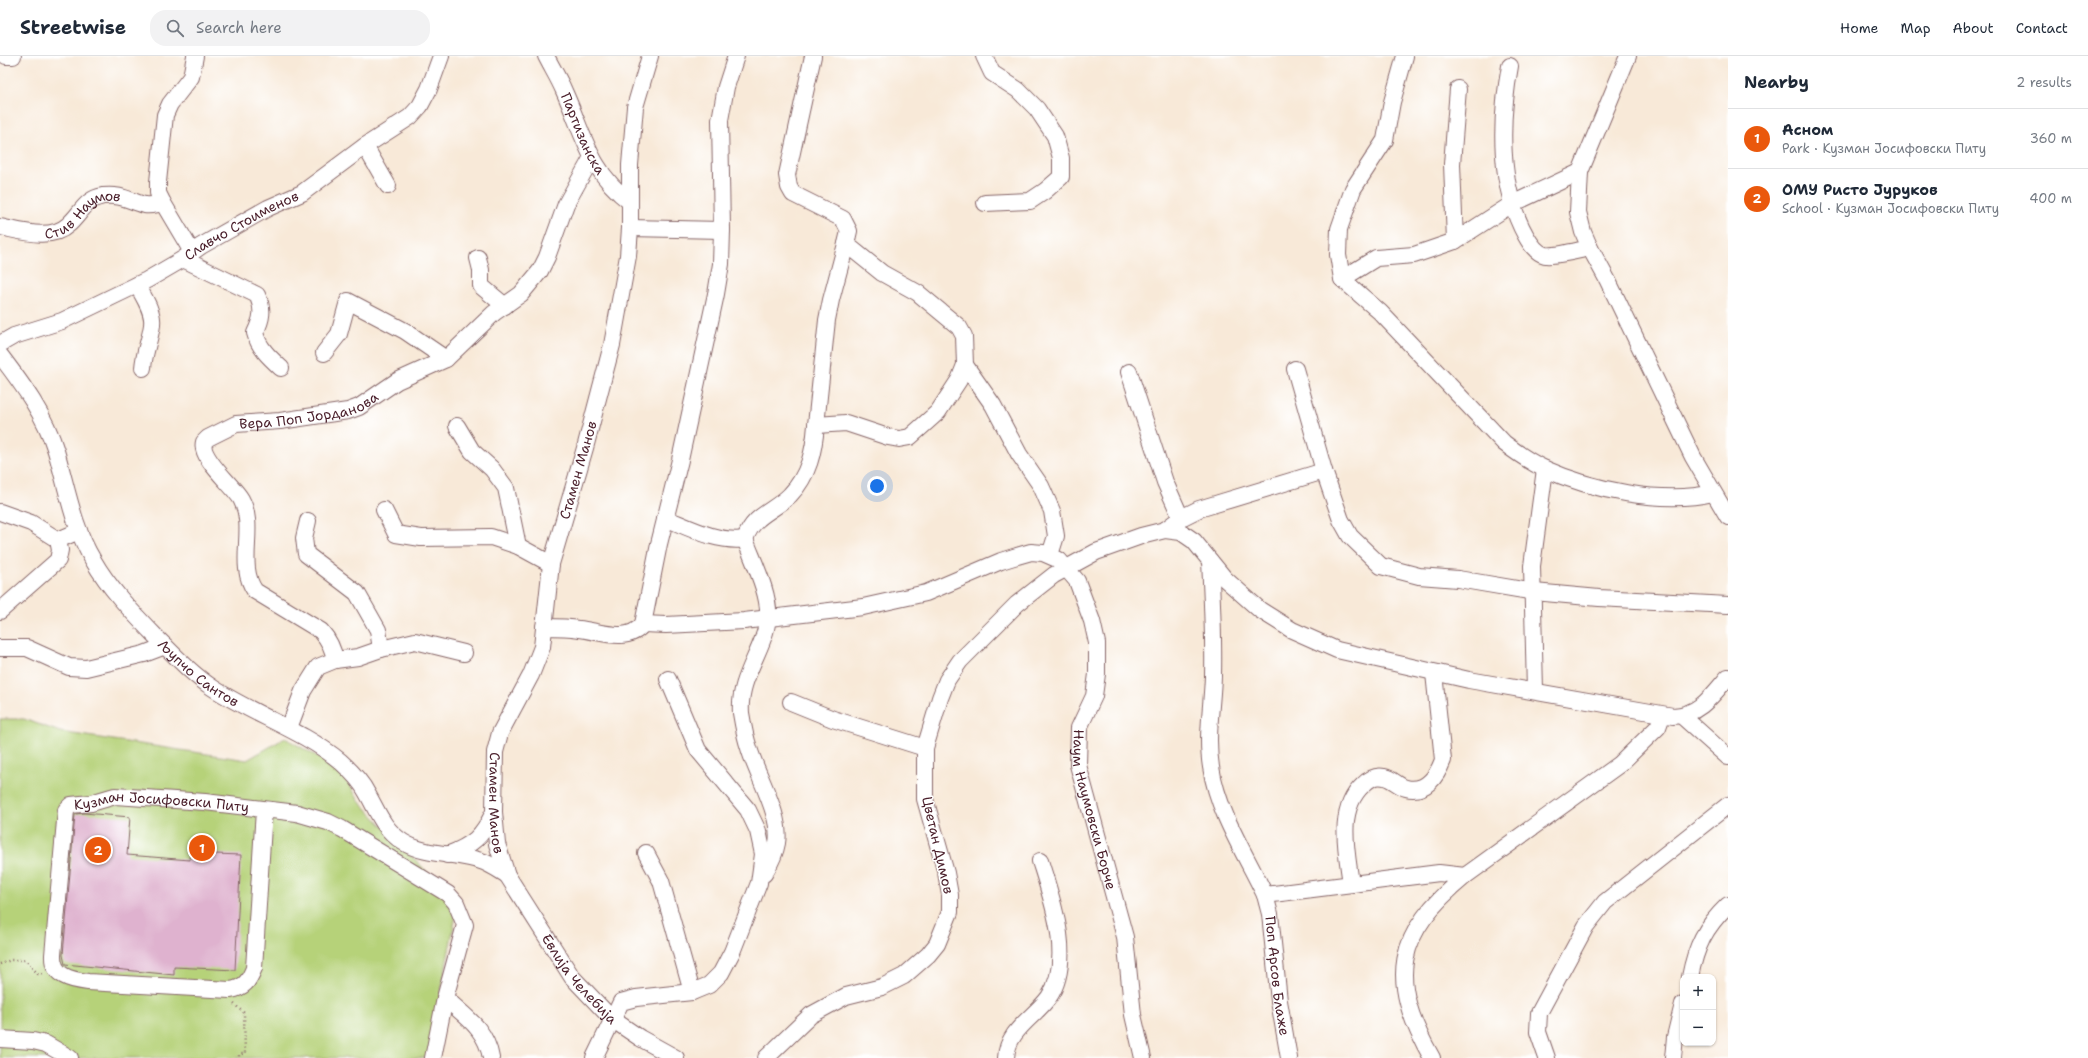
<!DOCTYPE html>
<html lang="en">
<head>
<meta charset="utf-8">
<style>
  body { margin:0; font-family:"Shantell Sans",sans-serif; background:#f2f2f3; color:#1f2937 }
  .controls { position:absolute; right:12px; bottom:12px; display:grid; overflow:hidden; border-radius:8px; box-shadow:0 1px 3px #0004 }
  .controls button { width:36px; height:36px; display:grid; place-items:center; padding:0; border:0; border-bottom:1px solid #e0e1e3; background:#fff; color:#1f2937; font:20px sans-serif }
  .you { position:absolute; left:877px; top:430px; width:14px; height:14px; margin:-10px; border:3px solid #fff; border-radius:50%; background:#1a73e8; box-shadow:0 0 0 6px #1a73e833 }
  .badge { display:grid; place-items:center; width:26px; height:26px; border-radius:50%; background:#ea580c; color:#fff; font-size:13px; font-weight:700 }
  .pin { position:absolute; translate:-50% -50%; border:2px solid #fff; box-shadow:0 1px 4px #0006 }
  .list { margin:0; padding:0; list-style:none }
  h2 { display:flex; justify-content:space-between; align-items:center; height:52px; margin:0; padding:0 16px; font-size:17px }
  h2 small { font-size:13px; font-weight:400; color:#747a83 }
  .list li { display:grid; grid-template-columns:26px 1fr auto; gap:12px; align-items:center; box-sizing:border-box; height:60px; padding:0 16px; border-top:1px solid #e0e1e3 }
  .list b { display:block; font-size:15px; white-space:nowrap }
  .list p { margin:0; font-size:13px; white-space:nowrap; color:#747a83 }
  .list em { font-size:13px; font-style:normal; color:#747a83 }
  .icon { flex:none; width:22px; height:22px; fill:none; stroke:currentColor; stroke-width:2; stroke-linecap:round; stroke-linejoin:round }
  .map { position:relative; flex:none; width:1728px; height:1002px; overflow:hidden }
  header { display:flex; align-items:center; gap:24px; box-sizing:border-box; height:56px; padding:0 20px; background:#fff; border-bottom:1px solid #e0e1e3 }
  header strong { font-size:19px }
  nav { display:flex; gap:22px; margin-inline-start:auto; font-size:14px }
  .search { width:280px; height:36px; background:#f2f2f3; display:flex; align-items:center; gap:10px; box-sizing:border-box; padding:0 14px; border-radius:16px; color:#747a83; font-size:15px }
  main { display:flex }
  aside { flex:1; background:#fff }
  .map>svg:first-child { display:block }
</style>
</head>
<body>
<header>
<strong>Streetwise</strong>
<div class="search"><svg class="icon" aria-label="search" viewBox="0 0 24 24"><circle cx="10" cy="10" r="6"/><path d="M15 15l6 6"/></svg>Search here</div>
<nav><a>Home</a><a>Map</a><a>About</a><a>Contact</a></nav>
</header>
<main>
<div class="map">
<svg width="1728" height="1002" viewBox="0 0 1728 1002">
  <rect width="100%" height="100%" fill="#fff"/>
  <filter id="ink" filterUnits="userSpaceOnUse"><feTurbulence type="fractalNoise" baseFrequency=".025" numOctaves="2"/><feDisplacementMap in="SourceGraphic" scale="8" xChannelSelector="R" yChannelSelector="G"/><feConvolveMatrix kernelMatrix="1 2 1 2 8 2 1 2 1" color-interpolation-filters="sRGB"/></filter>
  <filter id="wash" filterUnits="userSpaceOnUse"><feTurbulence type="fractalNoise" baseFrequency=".012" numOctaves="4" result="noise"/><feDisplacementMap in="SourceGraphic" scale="16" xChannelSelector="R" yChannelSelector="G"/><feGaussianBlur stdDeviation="0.9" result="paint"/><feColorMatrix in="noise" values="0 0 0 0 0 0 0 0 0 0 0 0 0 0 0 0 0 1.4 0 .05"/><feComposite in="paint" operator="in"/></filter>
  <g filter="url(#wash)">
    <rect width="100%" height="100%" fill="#f8e9d8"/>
    <!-- green -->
    <path fill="#b6d279" stroke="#807852" d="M0,663H24L60,676L247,704L285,682L341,714L359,745L448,838L456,859L428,1002H0Z"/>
    <g id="blocks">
      <!-- building -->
      <path fill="#dfb2cf" d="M84,757L130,761L127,799L190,804V797L241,799L235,914L174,911V919L65,908L63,899L75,758Z"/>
    </g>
  </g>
  <g filter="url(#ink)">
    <use href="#blocks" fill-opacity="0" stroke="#876668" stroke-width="1"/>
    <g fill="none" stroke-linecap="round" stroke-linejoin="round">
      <defs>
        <g id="minor">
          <path d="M6,0H13"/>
          <path id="s1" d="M546,0C552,12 559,23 564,35C584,79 590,116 630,146"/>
          <path id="s2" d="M650,0L635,51L630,109V172L628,200L612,289L585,392L551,508L542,591L531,619L500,677L495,696L494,756L497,788L507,819L572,921L612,963L640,982L676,1002"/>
          <path d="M984,0L992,17L1018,34L1037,53L1055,80L1061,102V121L1045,135L1030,145L985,147"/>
          <path d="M1405,0L1392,46L1385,84L1353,133L1339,173L1338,199L1342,223L1376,202L1414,199L1455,185"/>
          <path d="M1628,0L1580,116L1578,156L1583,176L1590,192L1608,225L1693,401L1728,461"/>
          <path d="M1510,10C1500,64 1498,130 1526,180C1530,187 1536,197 1545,199C1555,201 1579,194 1590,192"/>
          <path d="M1458,33L1452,108L1455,185L1512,148L1580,116"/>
          <path d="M365,90L388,130"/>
          <path id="s3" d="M0,171C21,175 51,185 68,169C81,158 85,143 103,140C122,138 129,145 145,149C151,150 157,148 163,147"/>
          <path d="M630,172L722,174"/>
          <path d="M192,196L163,147L158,137V126L165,59L170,48L191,21L195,0"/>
          <path d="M478,202L481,214V230L505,250"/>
          <path d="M183,203L257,239C264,253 262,263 255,277C259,292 269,301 281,312"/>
          <path d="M1342,223L1380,256L1504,387C1517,397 1530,406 1545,413C1592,434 1662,449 1713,437"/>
          <path d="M137,229C143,240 154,256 152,269C150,284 144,297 143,312"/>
          <path id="s4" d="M0,288L14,280L62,265L147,224L183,203L201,190L268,152L302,137L365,90L410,61L420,50L429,33L441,0"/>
          <path d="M324,297L339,278L348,245L405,275L446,303"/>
          <path id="s5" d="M0,299C23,329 45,359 56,395C67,432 73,471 93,504C110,534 135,559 159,584C176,601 193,619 213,632C254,659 302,674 340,705C350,714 361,725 367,737C378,756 383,773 403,786C427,801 458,796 484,806C492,809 500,815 507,819"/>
          <path d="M965,309L993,349L1019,398L1041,430L1052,455L1056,480L1050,499"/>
          <path d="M1295,313L1324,415L1341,464L1350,480L1381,510L1419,520L1458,523L1534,536L1599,542L1728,549"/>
          <path d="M1129,316L1165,426L1181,462"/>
          <path d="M816,369L827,264L831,244L846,188"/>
          <path d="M457,370L472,395L492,413L506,432L518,490"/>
          <path d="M384,454L396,478L421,482L491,481L518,490L551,508"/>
          <path d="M0,456L31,467L58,484L79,475"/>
          <path d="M665,462C690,472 718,487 745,483C753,505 770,538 768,561C765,594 738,621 741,657C743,669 745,681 749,692C757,720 782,759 777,787C775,799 770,808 764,818"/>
          <path d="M308,465L304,482L306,498L357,537L378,574L381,593L358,601L335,604"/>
          <path d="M1165,474L1181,462L1199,453L1324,415"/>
          <path d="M745,483C754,458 773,456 790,439C809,419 814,395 816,369L846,367L888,381L899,383L910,381L938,356L959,324L965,309L964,280L959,271L918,237L882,217L846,188L849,175L843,163L793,138L789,131L787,119L813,0"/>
          <path d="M1210,505C1212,543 1214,582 1213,620C1212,650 1206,681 1211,711C1218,757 1245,797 1265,839L1439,817L1465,820"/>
          <path d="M0,555L58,504L60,494L58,484"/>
          <path id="s6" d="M643,568L666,569L744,565L863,551L926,537L1001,505L1017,500L1031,496L1043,497L1059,504L1077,525L1092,565L1097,587V618L1094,640L1079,672L1078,709L1125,881L1133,959L1143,1002"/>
          <path d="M544,571C556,571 568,571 579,573C599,575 628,588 643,568L659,488L680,404L716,238L721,208L722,174L720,64L726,31L736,0"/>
          <path d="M0,592H27L69,611L86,612L144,598L165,590"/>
          <path d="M381,593L415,585L464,597"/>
          <path d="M1535,635L1532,510L1545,413"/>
          <path d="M791,646L833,663L925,692"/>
          <path d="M1682,660L1728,701"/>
          <path id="s7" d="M289,672L303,635L318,611L335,604C333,592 329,584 321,575L255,535C236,508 257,472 241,443C233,429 199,402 204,386L208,382L236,368L280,365L348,355L359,351L397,325L446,303L494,257L521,238L540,215L547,201L566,148L591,103"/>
          <path id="s8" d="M264,754L254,912C249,925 244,932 230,934L88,926C71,924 52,920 53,899L66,754L71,749L91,747L115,740L205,746L297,757L328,766L342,773L448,838L456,847L465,869L445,942L433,1002"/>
          <path d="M646,797L661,825L692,936"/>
          <path d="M447,799C473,789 482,781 494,756"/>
          <path d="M1351,828C1347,796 1336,754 1363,729C1369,723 1375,719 1384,721C1392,722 1398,730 1406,732C1426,737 1437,720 1443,704L1434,617"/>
          <path id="s9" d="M1265,839L1270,858L1279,945L1289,1002"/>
          <path d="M1690,921C1696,890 1705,871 1728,849"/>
          <path d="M445,942C466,961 486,973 491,1002"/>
          <path d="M0,983L33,985L46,988L70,1002"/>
          <path d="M594,1002L621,946L636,942L692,936L709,929L721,917L732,896L759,827L763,798L758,775L748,754L698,694L668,623"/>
          <path d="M766,1002L811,959L846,940L882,931L904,920L928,899L937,888L950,856V839L946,817L925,743V692L940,642L947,624L960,605L1017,548L1054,519L1096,496L1141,480L1165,474L1181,476L1194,485L1225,523L1260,554L1292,574L1337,594L1469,624L1673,660C1699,659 1712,640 1728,621"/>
          <path d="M1006,1002C1007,974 1035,961 1049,941C1074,904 1052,843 1040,805"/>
          <path d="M1432,1002C1387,923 1395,878 1465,820L1620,708L1658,671L1662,660"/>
          <path d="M1547,1002L1538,976L1539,957L1586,870L1605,846L1728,749"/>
          <path d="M1673,1002L1675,981L1683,948"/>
        </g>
      </defs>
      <!-- minor casing -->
      <use href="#minor" stroke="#876668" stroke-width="18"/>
      <!-- path -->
      <path stroke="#876668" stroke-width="2.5" stroke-dasharray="1 3" stroke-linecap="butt" d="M0,908L11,904H25L38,918L43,917
        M234,948L244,957L245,997L239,999V1002"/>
      <!-- minor -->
      <use href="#minor" stroke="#fff" stroke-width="16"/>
    </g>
  </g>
  <g text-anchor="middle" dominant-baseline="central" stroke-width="3" stroke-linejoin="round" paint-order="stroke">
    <!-- street labels -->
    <g font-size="14" fill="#4a1f2b" stroke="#fff">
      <text stroke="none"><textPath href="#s1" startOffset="86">Партизанска</textPath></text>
      <text stroke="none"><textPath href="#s3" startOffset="90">Стив Наумов</textPath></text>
      <text stroke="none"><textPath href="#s4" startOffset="270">Славчо Стоименов</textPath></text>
      <text stroke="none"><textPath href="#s7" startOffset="472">Вера Поп Јорданова</textPath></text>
      <text transform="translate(578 414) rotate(-74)">Стамен Манов</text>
      <text stroke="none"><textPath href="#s5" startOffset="383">Љупчо Сантов</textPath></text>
      <text stroke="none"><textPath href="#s2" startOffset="770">Стамен Манов</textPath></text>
      <text stroke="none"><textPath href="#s8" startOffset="629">Кузман Јосифовски Питу</textPath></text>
      <text stroke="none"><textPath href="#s6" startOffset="693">Наум Наумовски Борче</textPath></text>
      <text transform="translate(938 789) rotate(77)">Цветан Димов</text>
      <text stroke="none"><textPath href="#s9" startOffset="82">Поп Арсов Блаже</textPath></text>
      <text stroke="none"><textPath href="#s2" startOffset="971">Евлија Челебија</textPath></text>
    </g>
  </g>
</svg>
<div class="controls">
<button>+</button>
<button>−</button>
</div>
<div class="you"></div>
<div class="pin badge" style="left:202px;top:792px">1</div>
<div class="pin badge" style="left:98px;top:794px">2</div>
</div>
<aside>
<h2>Nearby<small>2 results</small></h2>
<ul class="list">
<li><span class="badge">1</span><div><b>Асном</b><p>Park · Кузман Јосифовски Питу</p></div><em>360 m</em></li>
<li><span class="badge">2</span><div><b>ОМУ Ристо Јуруков</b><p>School · Кузман Јосифовски Питу</p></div><em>400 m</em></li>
</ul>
</aside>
</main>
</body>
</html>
